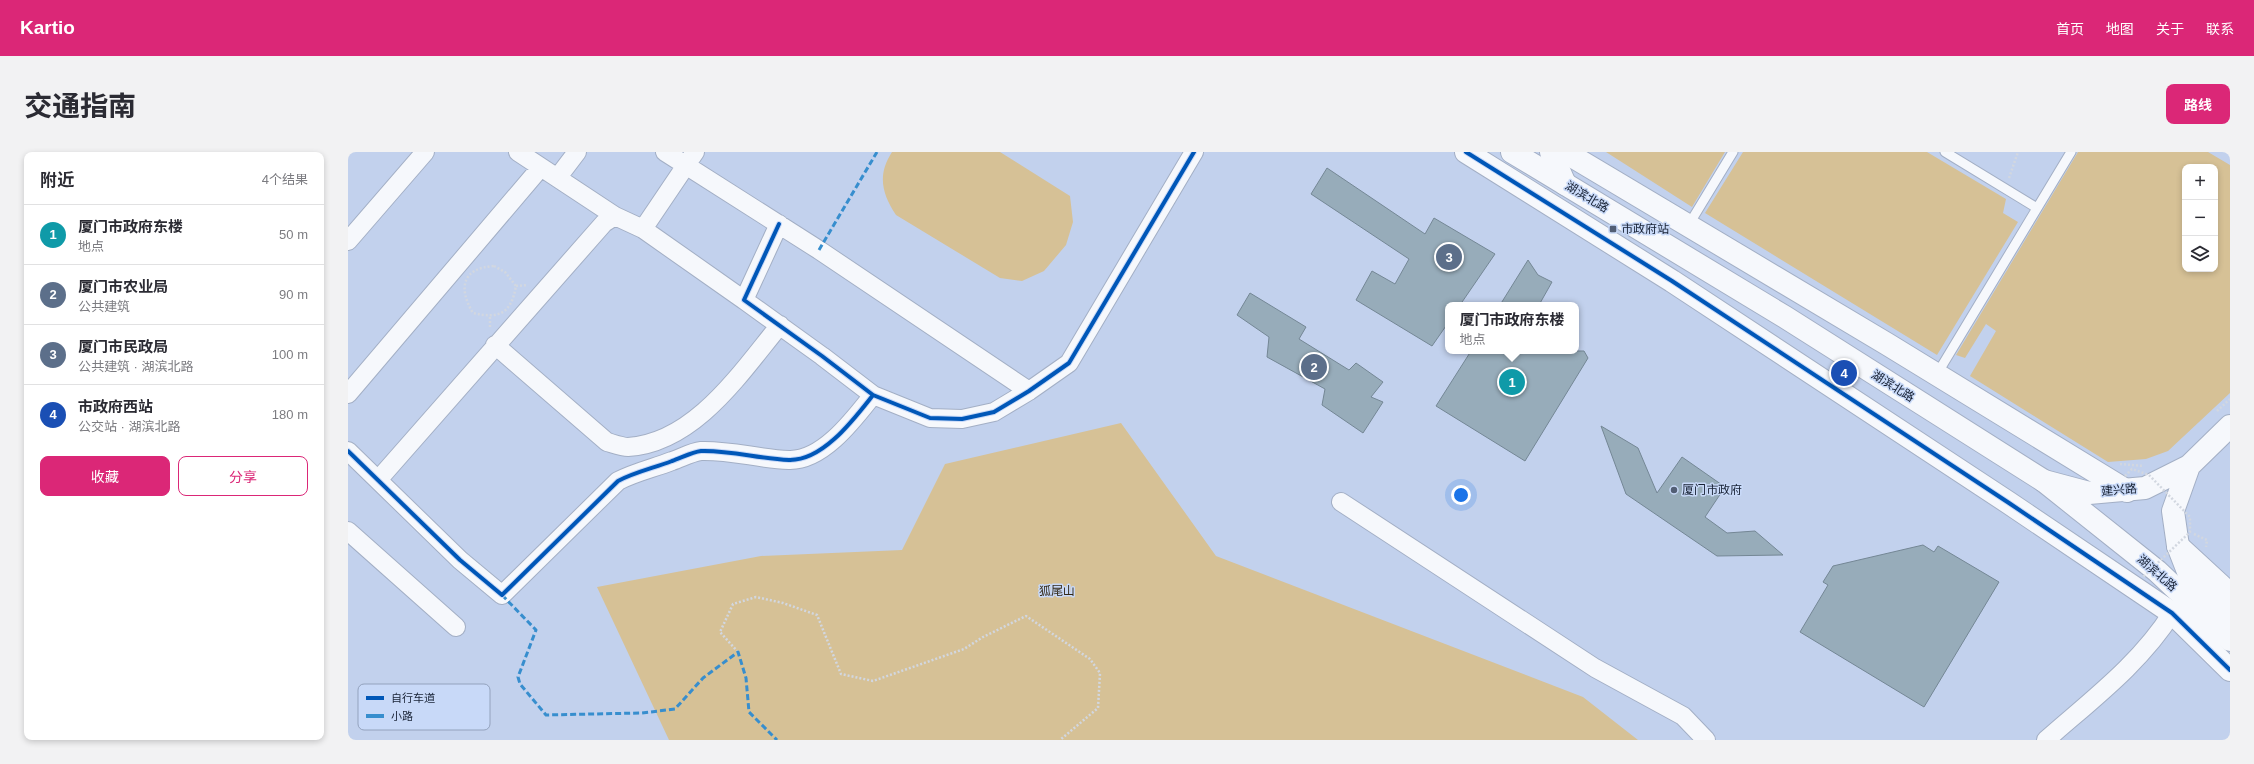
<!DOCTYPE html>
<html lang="zh">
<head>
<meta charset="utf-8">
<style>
  body { margin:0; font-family:Helvetica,"Noto Sans SC",sans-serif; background:#f2f2f3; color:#2b2b33 }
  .controls { position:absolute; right:12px; top:12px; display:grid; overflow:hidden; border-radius:8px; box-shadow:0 2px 6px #0003 }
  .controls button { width:36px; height:36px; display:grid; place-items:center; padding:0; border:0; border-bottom:1px solid #e1e1e2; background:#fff; color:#2b2b33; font:20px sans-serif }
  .you { position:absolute; left:1113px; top:343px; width:14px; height:14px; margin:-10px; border:3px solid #fff; border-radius:50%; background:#1a73e8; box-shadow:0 0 0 6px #1a73e833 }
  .badge { display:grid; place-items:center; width:26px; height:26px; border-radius:50%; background:#db2777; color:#fff; font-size:13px; font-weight:700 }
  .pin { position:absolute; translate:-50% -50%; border:2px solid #fff; box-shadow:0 1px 4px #0006 }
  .popup { position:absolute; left:1097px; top:150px; width:134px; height:52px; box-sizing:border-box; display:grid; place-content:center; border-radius:8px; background:#fff; filter:drop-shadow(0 1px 3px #0005); font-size:13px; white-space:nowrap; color:#7c7c81 }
  .popup b { font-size:15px; color:#2b2b33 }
  .popup::after { content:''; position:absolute; left:50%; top:100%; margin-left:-8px; border:8px solid transparent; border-top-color:#fff }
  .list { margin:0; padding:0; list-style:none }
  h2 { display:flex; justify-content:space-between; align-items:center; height:52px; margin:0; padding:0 16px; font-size:17px }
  h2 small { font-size:13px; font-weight:400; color:#7c7c81 }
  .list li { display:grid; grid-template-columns:26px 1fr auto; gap:12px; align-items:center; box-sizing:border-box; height:60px; padding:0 16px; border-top:1px solid #e1e1e2 }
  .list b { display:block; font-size:15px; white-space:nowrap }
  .list p { margin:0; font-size:13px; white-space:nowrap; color:#7c7c81 }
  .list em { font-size:13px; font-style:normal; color:#7c7c81 }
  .actions { display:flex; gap:8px; padding:12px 16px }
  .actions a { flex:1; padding:9px 0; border:1px solid #db2777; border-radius:8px; text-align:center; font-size:14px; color:#db2777 }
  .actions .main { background:#db2777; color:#fff }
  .icon { flex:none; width:22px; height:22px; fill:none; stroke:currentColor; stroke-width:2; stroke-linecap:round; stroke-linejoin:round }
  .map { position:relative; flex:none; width:1882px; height:588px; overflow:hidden; border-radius:8px }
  header { display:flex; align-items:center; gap:24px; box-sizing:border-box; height:56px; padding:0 20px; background:#db2777; color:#fff }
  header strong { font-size:19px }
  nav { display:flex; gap:22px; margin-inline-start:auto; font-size:14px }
  .intro { display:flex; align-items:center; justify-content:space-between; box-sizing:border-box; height:96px; padding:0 24px }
  h1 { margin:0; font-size:28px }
  .button { padding:10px 18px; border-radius:8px; background:#db2777; color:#fff; font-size:14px; font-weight:700 }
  main { display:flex; gap:24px; padding:0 24px }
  aside { flex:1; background:#fff; border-radius:8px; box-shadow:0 2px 6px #0003 }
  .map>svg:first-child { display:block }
</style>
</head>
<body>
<header>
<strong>Kartio</strong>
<nav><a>首页</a><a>地图</a><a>关于</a><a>联系</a></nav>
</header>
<div class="intro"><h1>交通指南</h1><a class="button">路线</a></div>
<main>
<aside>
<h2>附近<small>4个结果</small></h2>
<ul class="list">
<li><span class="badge" style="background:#0f9aa8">1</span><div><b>厦门市政府东楼</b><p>地点</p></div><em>50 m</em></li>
<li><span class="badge" style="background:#5c6f8a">2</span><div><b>厦门市农业局</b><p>公共建筑</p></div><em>90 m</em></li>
<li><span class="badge" style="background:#5c6f8a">3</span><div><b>厦门市民政局</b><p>公共建筑 · 湖滨北路</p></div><em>100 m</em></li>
<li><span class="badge" style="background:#1a4fb4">4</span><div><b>市政府西站</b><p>公交站 · 湖滨北路</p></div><em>180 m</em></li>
</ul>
<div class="actions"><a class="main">收藏</a><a>分享</a></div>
</aside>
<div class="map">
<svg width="1882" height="588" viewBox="0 0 1882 588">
  <rect width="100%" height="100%" fill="#c2d1ed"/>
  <!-- green -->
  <path fill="#d6c196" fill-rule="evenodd" d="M544,0H652L722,44L725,70L718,93L696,119L674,129L652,126L548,63C534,42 529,23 544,0Z
    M1258,0H1377L1344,55Z
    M1395,0H1579L1658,47L1655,61L1670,70L1589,203L1357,61Z
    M1730,0H1860L1882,13V241L1820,299L1798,307L1760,310L1622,224L1648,179L1638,172L1617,206L1608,203ZM1837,15H1867V117H1837Z
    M773,271L868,404L1235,545L1290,588H321L249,435L413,404L554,398L597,312Z"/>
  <!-- building -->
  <path fill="#97acba" stroke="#748795" d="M979,16L1077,82L1086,66L1147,102L1112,153H1100V171L1084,194L1008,148L1024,119L1047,132L1061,107L963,42Z
    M1180,108L1190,123L1204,130L1191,153H1152Z
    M902,141L958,175L951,187L1001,218L1008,211L1035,230L1023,245L1035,250L1015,281L974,253L977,237L919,205L921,185L889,163Z
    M1123,199H1236L1240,206L1177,309L1088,254Z
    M1253,274L1290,296L1309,341L1334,305L1377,335L1357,365L1379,381L1407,379L1435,403L1369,404L1278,342Z
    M1575,393L1586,400L1590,394L1651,430L1576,555L1452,480L1480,433L1475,430L1485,414Z"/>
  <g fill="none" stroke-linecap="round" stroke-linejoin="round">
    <defs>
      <path id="service" d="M1597,0L1689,56
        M1340,74L1385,0
        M1589,222L1723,0"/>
      <path id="minor" d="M170,0L267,64L295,77L396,148
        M317,0L471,98L681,239
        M210,25L229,0
        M431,72L396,148L474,204L525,243L582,266L614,267L646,260L681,239L721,211L846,0
        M295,77L347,0
        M0,89L77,0
        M147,193L259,290C266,292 274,295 280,295C347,291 393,220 432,173
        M0,242L193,15
        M0,299L112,408L154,443L270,329C287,320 306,316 324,309C333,306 344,300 353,299C383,298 411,307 441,308C475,309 506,267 525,243
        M30,328L256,71L267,64
        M993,350L1247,516L1335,564L1358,588
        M0,379L108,475
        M1698,588C1742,549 1792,512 1824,461"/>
      <path id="tertiary" d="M1118,0L1324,129L1661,351L1824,461L1882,518
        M1217,0L1539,192L1779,339
        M1830,394L1882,442"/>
      <path id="secondary" d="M1203,0L1217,32
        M1841,314L1825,359L1830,394L1844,430
        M1696,329L1741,341L1797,336L1841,314L1882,274"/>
      <path id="primary" d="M1164,0L1437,165L1696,329L1809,419L1882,488
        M1844,430L1882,464"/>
    </defs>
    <!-- service casing -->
    <use href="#service" stroke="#a3afc5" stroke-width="11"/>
    <!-- minor casing -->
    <use href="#minor" stroke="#a3afc5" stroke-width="20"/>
    <!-- tertiary casing -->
    <use href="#tertiary" stroke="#a3afc5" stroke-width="24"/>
    <!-- secondary casing -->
    <use href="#secondary" stroke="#a3afc5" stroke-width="24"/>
    <!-- primary casing -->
    <use href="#primary" stroke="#a3afc5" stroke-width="24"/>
    <!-- path -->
    <path stroke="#d2d7e0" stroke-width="2.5" stroke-dasharray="2 2" stroke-linecap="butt" d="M1661,26L1670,0
      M146,114L157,120L168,134C163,162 151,167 125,161C110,136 114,116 146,114Z
      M168,134L180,133
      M142,175V165
      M1869,259L1882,247
      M1772,312L1796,314
      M1846,382L1859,388L1858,395
      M390,500L372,480L385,452L408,445L435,451L469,463L493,522L525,529L616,497L635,485L678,464L742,507L752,521L750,556L712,588"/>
    <!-- service -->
    <use href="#service" stroke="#f6f8fc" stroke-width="9"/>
    <!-- minor -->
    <use href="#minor" stroke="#f6f8fc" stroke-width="18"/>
    <!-- tertiary -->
    <use href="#tertiary" stroke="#f6f8fc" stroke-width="22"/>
    <!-- secondary -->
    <use href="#secondary" stroke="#f6f8fc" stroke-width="22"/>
    <!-- primary -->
    <use href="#primary" stroke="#f6f8fc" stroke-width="22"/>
    <!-- path-bridge -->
    <path stroke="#d2d7e0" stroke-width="2.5" stroke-dasharray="2 2" stroke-linecap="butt" d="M1777,324L1784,317L1801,323L1842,365V380L1795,425"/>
    <!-- quiet -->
    <path stroke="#378ece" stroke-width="3" stroke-dasharray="6 3" stroke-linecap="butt" d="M471,98L529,0
      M154,443L188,478L170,525L172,532L198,563L294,561L327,557L355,526L390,500L398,526L401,560L429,588"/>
    <defs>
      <path id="cycleway" d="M1118,0L1324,129L1661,351L1824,461L1882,518
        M431,72L396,148L474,204L525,243L582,266L614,267L646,260L681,239L721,211L846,0
        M0,299L112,408L154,443L270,329C287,320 306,316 324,309C333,306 344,300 353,299C383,298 411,307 441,308C475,309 506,267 525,243"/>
    </defs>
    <!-- cycleway casing -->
    <use href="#cycleway" stroke="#c8d9f8" stroke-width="6"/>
    <!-- cycleway -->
    <use href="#cycleway" stroke="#0057b8" stroke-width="4"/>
  </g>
  <!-- markers -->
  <g fill="#525e74" stroke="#c8d9f8" stroke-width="1.5">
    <rect x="1261" y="73" width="8" height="8" rx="2"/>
    <circle cx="1326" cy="338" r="4"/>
  </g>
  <g text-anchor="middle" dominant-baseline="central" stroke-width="3" stroke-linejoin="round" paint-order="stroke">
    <!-- street labels -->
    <g font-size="12" fill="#162033" stroke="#c8d9f8">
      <text transform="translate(1239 45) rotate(31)">湖滨北路</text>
      <text transform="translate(1545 234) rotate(32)">湖滨北路</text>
      <text transform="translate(1771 338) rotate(-5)">建兴路</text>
      <text transform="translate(1809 421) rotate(41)">湖滨北路</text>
    </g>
    <!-- poi labels -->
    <g font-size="12" fill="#162033" stroke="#c8d9f8" text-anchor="start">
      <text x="1273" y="77">市政府站</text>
      <text x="1334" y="338">厦门市政府</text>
    </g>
    <!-- park labels -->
    <g font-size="12" fill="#332917" stroke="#c8d9f8">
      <text x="709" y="439">狐尾山</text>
    </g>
  </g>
  <!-- legend -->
  <rect x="10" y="532" width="132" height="46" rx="6" fill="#c8d9f8" stroke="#93a2bd" stroke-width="1"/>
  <rect x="18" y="544" width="18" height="4" fill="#0057b8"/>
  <rect x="18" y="562" width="18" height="4" fill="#378ece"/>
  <g font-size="11" fill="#162033">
    <text x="43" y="550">自行车道</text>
    <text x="43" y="568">小路</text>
  </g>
</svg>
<div class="controls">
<button>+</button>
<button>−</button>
<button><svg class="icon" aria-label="layers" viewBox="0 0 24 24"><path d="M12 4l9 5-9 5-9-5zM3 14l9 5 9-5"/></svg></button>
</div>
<div class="you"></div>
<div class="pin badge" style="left:1164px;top:230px;background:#0f9aa8">1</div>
<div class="popup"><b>厦门市政府东楼</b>地点</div>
<div class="pin badge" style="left:966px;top:215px;background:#5c6f8a">2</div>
<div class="pin badge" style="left:1101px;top:105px;background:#5c6f8a">3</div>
<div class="pin badge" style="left:1496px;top:221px;background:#1a4fb4">4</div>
</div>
</main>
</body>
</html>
